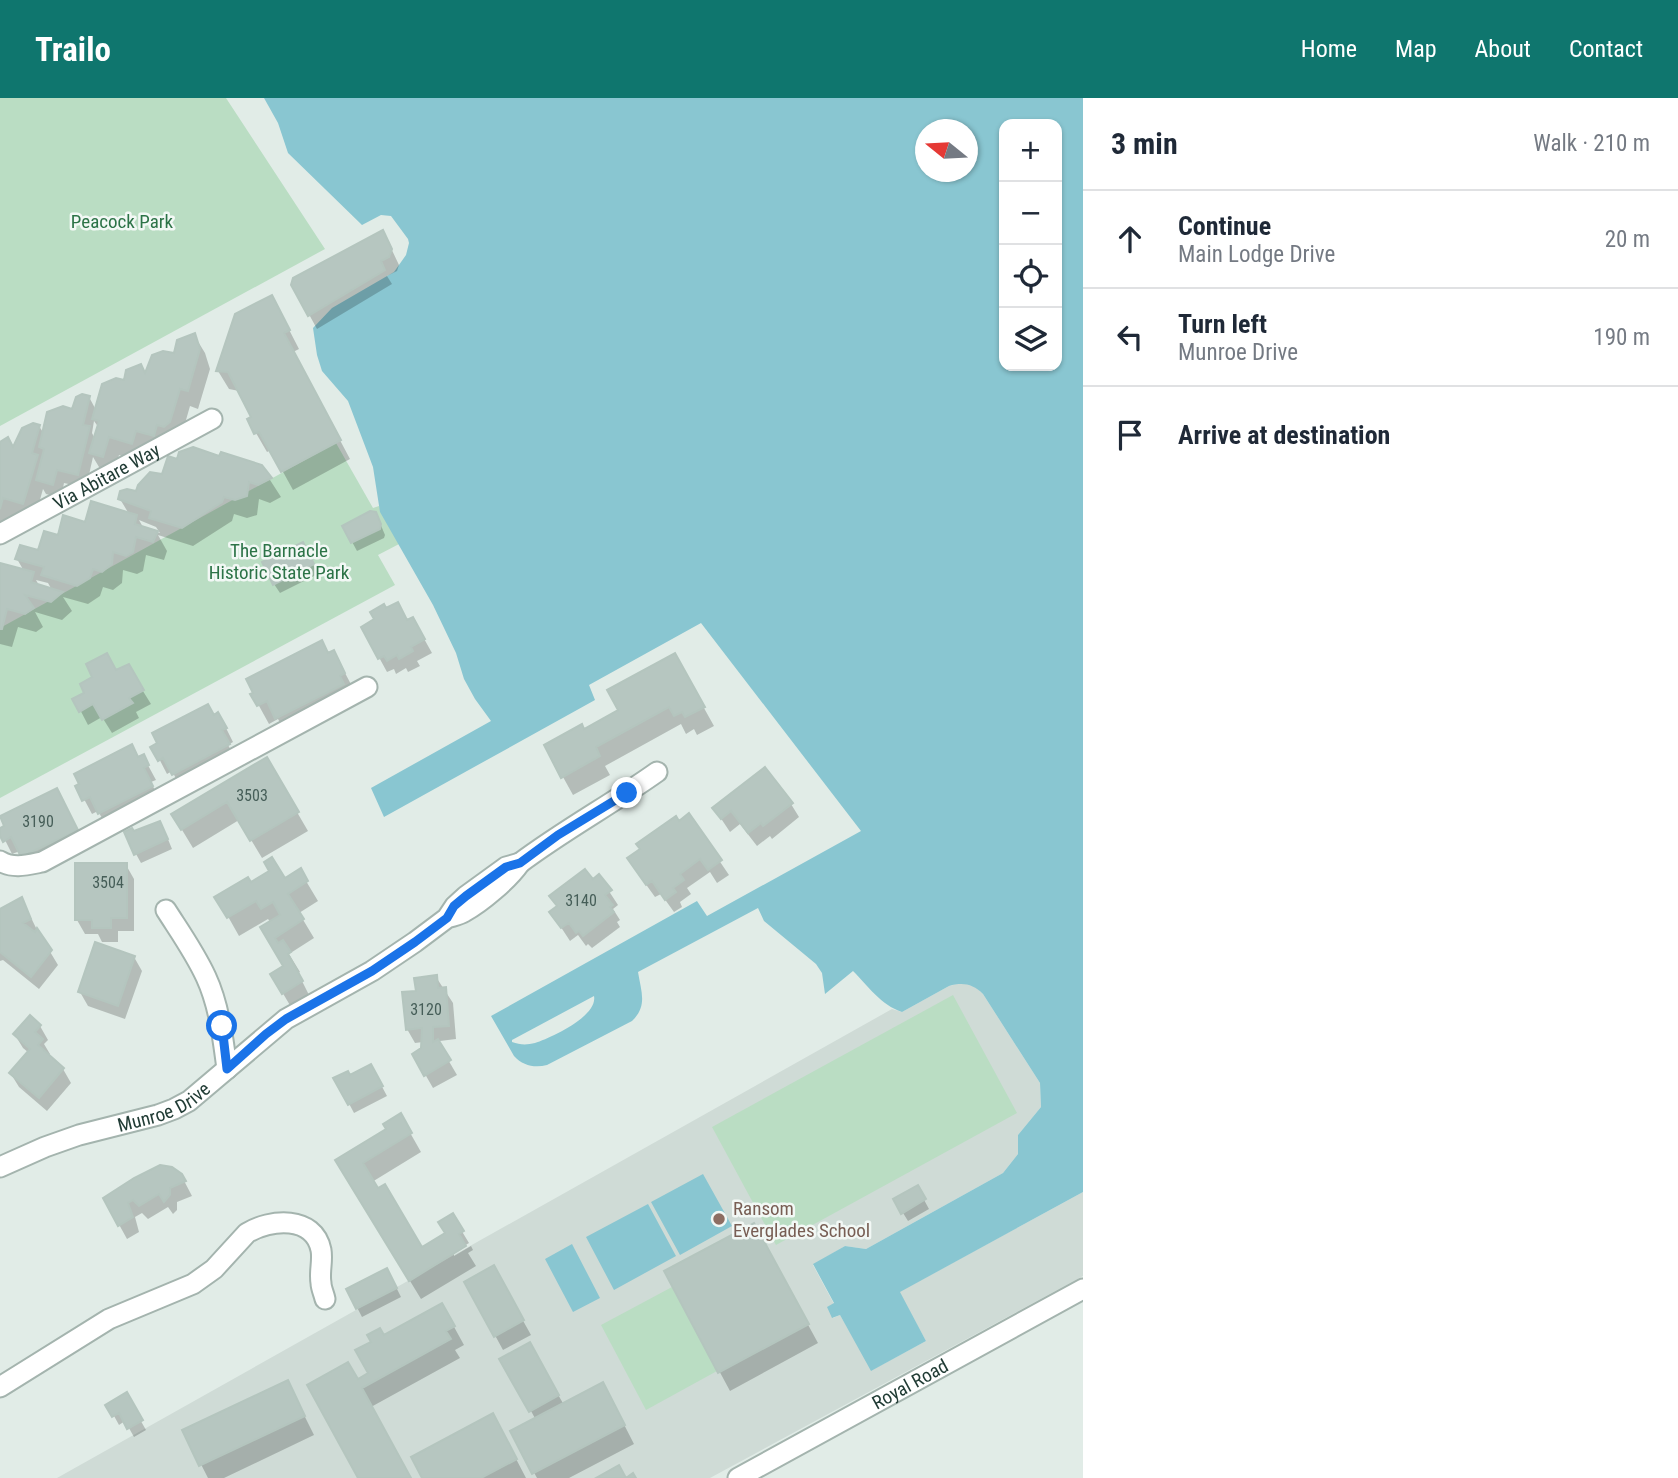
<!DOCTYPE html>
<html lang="en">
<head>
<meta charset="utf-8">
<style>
  body { margin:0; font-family:"Roboto Condensed",sans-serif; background:#f6f6f7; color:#1f2937 }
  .controls { position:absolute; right:21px; top:21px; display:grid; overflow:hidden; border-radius:14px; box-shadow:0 2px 5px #0004 }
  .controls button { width:63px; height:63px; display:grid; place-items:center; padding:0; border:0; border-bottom:2px solid #e0e1e3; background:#fff; color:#1f2937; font:35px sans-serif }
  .compass { position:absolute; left:915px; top:21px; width:63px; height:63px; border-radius:50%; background:#fff; box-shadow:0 2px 5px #0004; rotate:288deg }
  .stop { position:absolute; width:21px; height:21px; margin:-16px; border:5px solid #1a73e8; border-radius:50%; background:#fff }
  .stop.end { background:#1a73e8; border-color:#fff; box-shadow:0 2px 7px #0008 }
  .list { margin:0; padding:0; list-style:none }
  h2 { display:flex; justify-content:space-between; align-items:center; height:91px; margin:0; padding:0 28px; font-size:30px }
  h2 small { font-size:23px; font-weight:400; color:#747a83 }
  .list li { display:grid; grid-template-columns:46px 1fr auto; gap:21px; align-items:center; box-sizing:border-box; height:98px; padding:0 28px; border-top:2px solid #e0e1e3 }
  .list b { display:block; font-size:26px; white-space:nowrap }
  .list p { margin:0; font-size:23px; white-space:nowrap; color:#747a83 }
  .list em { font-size:23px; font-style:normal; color:#747a83 }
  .icon { flex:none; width:38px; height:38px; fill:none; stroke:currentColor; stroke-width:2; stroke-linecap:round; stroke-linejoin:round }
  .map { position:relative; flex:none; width:1083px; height:1380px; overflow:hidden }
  header { display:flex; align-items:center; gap:42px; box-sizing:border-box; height:98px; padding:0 35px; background:#0f766e; color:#fff }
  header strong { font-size:33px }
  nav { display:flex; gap:38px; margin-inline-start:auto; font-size:24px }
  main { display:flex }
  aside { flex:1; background:#fff }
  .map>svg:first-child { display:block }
</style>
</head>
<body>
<header>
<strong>Trailo</strong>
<nav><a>Home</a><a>Map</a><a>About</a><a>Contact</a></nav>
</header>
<main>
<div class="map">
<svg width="1083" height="1380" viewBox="0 0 1083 1380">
  <rect width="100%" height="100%" fill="#e1ece7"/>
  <!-- built -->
  <path fill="#cfdbd6" d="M957,886H968L977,890L983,896L1040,985L1041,1009L1018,1037V1056L1003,1075L866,1151L845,1148L813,1167L834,1206L833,1220L840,1217L872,1272L926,1243L899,1194L1083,1094V1178L710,1380H57L892,911L902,914L949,888Z"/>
  <!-- green -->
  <path fill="#baddc3" d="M0,0H226L325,151L0,328Z
    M336,345L373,410L379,408L401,445L378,457L395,487L0,700V530Z
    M953,897L1017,1015L776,1147L712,1029Z
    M672,1189L717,1273L646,1312L601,1227Z"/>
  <!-- water -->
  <path fill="#89c6d1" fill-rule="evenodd" d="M264,0H1083V1094L900,1194L926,1243L871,1273L840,1217L832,1220L827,1209L834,1205L813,1166L845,1148L866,1151L1003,1075L1018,1056V1037L1041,1009L1040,985L983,896C973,886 963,884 949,888L902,914C881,907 868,888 853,873L825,896L822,875L816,866L764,823L758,810L638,874C641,893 648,908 632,923L547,967C535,970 523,968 514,958L491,918L697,803L707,818L861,733L701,525L589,587L595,602L384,719L371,690L491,623L475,601L464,581L456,555L433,507L380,414L373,369L348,303L322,273L317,257L313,230L332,210L394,174L406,157L409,145L408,141L391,118L381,117L362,127L288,55L278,25ZM1057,26V268H1004V26ZM926,32H968V74H926ZM594,898C598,918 551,940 535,945C527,947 520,947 512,944V942Z
    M703,1076L732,1128L680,1157L651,1104Z
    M648,1106L676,1158L614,1192L586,1139Z
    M572,1146L600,1200L573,1214L545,1161Z"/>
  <!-- shadow -->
  <path fill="#0003" fill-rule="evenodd" d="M390,148L399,167L397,173L387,178L392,186L317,231L293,187Z
    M282,218L299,251L293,254L350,361L293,392L271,352L267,354L256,335L254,320L239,293L229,291L218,273Z
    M194,237L205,255L210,271L198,311L190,308L180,343L142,364L119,357L114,377L102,374L93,359L86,390L64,385L61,400L46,396L43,391L34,423L14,417L7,440L0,438V346L13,352L39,328L44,336L89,299L96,312L125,284L145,278L176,258ZM94,323L99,330L95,341L92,335Z
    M220,360L261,368L281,399L270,405L259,401L257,417L247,420L234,416L232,423L193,448L158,437L167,453L164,462L146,457L143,473L137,476L123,472L122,485L113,492L103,489L100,498L88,506L63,499L72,513L62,522L35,514L43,529L36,534L18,529L12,549L0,546V467L24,473L17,461L40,454L59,439L87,426L129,416L120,401L137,396L163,378L178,363ZM139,422L156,429L160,435L144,431ZM36,482L48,485L52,492L40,489Z
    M380,425L385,437L384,440L357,453L344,429Z
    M307,455L318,476L280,495L274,486Z
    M386,512L407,524L413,521L432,555L417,563L420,568L408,574L406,570L396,576L394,571L387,574L363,530Z
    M328,557L344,573L355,594L288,639L278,621L269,626L253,597Z
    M128,569L151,606L136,614L139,620L112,635L102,619L88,627L75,602Z
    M685,576L714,628L697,637L694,631L686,636L681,626L605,668L610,677L573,697L563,679L584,633Z
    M226,630L233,644L228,647L236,661L181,690L172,673L167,676L153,649Z
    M143,658L156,682L151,684L160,703L107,729L98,713L92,716L77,688Z
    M266,661L308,733L262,760L239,722L193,750L173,717Z
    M64,706L84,746L31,772L20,753L12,756L0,732Z
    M791,706L799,719L772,741L770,738L757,748L740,726L730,734L714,710Z
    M689,718L729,777L717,785L710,774L687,790L691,796L680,804L682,809L674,814L661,796L655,799L637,774L679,725Z
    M165,734L172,751L141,765L136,756L133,735Z
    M126,767L134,781V833H118V844H102L98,836H85L77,822Z
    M300,773L318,803L299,815L314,840L289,856L300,874L298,875L312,903L294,914L272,877L285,869L262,830L271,825L268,821L239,838L217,799L250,786L284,782Z
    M599,778L618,807L613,811L620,822L617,824L620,829L592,850L588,846L586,848L578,837L570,843L551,814Z
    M22,801L37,832L58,867L39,891L3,862L0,863V813Z
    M134,859L142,873L125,921L88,908L80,894Z
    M436,879L453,905L456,941L440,943V948L457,977L433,990L414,957L423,951V944L415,945L407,931L417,894Z
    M40,928L48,942L44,946L50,956L48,958L63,971L71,985L47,1013L19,989L11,976L29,955L23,950L15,937Z
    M371,968L387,998L354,1015L336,981L349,979Z
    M400,1017L421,1054L372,1084L422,1151L447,1136L452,1117L469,1145L454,1154V1158L471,1148L473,1152L468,1155L476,1168L421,1201L348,1081Z
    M181,1077L192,1098L177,1104V1112L173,1116L168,1109L148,1121L142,1115L135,1119L139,1134L127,1141L105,1101Z
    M917,1089L929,1111L908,1123L895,1102Z
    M764,1146L818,1245L730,1293L666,1174Z
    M493,1169L531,1237L503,1252L466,1184Z
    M392,1181L401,1199L362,1219L348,1192Z
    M442,1207L464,1247L455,1252L460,1260L371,1309L410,1380H360L357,1283L370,1276L373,1244Z
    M529,1246L564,1307L613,1305L634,1346L569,1380H537L512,1334L536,1322L502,1261Z
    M126,1297L146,1332L134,1339L125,1323L119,1327L108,1307Z
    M297,1303L314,1337L224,1380H208L184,1333Z
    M503,1336L526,1380H424Z"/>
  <!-- building -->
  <path fill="#b6c6c0" stroke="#b4c5be" stroke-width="2" d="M383,132L392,151L389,159L381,163L385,172L308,218L291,187L293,180Z
    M272,197L290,232L284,235L341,342L281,374L259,334L254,336L247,321L251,319L228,274L216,273L235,216Z
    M195,235L200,251L188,293L180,291L170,324L164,329L157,327L154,338L136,333L132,346L109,339L103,359L89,355L99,323L92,321L102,286L116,280L124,282L126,272L141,266L145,275L152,257L163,253L174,255L177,242Z
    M82,296L90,298L83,327L90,328L78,377L57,372L53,387L36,382L44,351L39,349L47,314L63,308L72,311L76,299Z
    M33,325L40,327L32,355L38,357L23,406L3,400L0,411V344L8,339L13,349L22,330Z
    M193,349L219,358L221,354L262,367L272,380L258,387L249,384L247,398L235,402L224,399L222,404L182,430L149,420L151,413L118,401L120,393L127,391L136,393L138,387L150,374L162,376L168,358L177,361L179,354Z
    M91,403L137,417L135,426L158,433L153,444L136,439L133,454L126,458L113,454L112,466L102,474L93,471L90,480L77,488L41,477L44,469L15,461L20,447L38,452L44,433L58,437L63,417L85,424Z
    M370,413L376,414L381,426L380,431L351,445L342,428Z
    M303,444L314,466L273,487L262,464Z
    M0,465L34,474L31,484L63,494L51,504L25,497L34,510L25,516L7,511L2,531H0Z
    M398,504L407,522L413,519L425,541L411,549L413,553L399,561L397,557L387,563L384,558L378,561L361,529L374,521L370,514L384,506L386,510Z
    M322,542L328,555L334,552L345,575L340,578L344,586L275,621L267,603L257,608L250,596L253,595L246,581Z
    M107,555L116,572L129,566L144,592L129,600L133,605L102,622L93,606L79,614L72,601L84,595L80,586L92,579L86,566Z
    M675,555L705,609L685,619L682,614L674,618L669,609L596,649L600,658L561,680L544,647L582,626L584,631L618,612L607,592Z
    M208,606L214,617L218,614L227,630L222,632L230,646L172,677L163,660L158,663L150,649L157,645L152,635Z
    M132,646L138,659L144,656L149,667L144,670L153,688L98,716L90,699L82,703L75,688L79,686L74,676Z
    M267,659L299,714L250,743L227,704L181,732L171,716Z
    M765,669L793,705L763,728L761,725L748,735L731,713L721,721L712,710Z
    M57,690L78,732L21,759L11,739L3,744L0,738V730L4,728L0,718Z
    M689,715L722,762L708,772L700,761L680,776L684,782L673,790L676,794L665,802L652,783L646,787L627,760L640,751L636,746L676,718L679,723Z
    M160,723L168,741L134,757L124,734L132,730L134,733Z
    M272,759L285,780L301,770L308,783L288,796L304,821L275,840L278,845L283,842L291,854L288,856L303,883L282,896L270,876L283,868L260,829L280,817L273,804L261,811L256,803L227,820L214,799L248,779L251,784L269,773L264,764Z
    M75,765H127V820H111V830H92V822H75Z
    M585,771L593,781L599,776L612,792L605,797L613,807L610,809L614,814L583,838L579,833L576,835L569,825L561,830L549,814L557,808L549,798Z
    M22,799L31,821L23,825L35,834L37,830L52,852L31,879L0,854V811Z
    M95,844L135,858L118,908L78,894Z
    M437,877L438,890L446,889L449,928L433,929V944L438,941L451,962L424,978L412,956L421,950L422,930L406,932L402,894L416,893L414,880Z
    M30,917L41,927L35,934L43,941L38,947L64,970L39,1000L9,975L30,951L13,936Z
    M371,966L383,988L348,1007L333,980L348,973L350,977Z
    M401,1015L412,1035L363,1065L378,1090L385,1086L422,1149L445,1135L438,1124L453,1115L464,1133L459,1136L466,1148L409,1183L335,1062L386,1031L383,1026Z
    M160,1067L172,1069L182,1076L186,1083L170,1090V1097L164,1104L159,1096L139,1108L133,1102L128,1105L133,1119L118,1128L103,1100L134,1080Z
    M918,1087L926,1101L901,1116L893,1101Z
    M754,1125L809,1226L718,1275L664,1173Z
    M494,1167L524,1222L494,1239L464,1184Z
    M387,1170L397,1190L356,1211L346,1191Z
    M442,1205L455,1228L446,1233L451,1241L362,1290L411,1380H358L307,1287L348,1264L358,1281L368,1275L355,1252L371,1244L367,1237L380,1230L384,1237Z
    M530,1244L559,1297L529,1314L499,1261Z
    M288,1282L305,1318L199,1368L182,1332Z
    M603,1284L625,1327L532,1376L510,1333Z
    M127,1294L143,1322L127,1331L119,1315L112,1319L105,1307Z
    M493,1315L517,1361L481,1380H422L411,1359Z
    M619,1367L626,1380L633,1375L636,1380H596Z"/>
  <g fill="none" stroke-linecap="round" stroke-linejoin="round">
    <defs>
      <g id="minor">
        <path id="s1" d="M0,436L212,321"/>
        <path d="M0,763C13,771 27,767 42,764L367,589"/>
        <path d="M520,765C564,732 612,706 657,674"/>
        <path d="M166,812C180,834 195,855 206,879C219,907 223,940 227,971"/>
        <path id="s2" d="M0,1069L45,1049L79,1037L158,1017L174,1011L189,1003L286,921L372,873L415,844L447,820L455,808L466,798L506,769L520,765C508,782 482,804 464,814C459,817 453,818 447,820"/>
        <path d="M0,1289L109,1221L193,1186L214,1171L247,1135C270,1121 314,1117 321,1152C323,1163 319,1174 321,1185C321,1190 324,1196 325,1201"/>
        <path id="s3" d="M738,1380L1083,1191"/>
      </g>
    </defs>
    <!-- minor casing -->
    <use href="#minor" stroke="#a4b4ae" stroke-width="23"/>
    <!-- minor -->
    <use href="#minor" stroke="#fff" stroke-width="19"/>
  </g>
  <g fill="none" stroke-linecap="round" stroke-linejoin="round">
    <!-- route -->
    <path stroke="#1a73e8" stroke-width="9" d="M222,928L227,971L266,936L286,921L372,873L415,844L447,820L454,808L466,798L506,769L520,765L558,737L627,695"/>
  </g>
  <!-- markers -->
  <circle fill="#8d6e63" stroke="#f2f8f5" stroke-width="2.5" cx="719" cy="1121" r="7"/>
  <g text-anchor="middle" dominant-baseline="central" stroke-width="5" stroke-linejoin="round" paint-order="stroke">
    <!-- number labels -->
    <g font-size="16" fill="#465e58">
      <text x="252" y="697">3503</text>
      <text x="38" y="723">3190</text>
      <text x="108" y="784">3504</text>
      <text x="581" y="802">3140</text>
      <text x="426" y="911">3120</text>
    </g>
    <!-- park labels -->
    <g font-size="19" fill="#2c7347" stroke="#f2f8f5">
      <text x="122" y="123">Peacock Park</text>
      <text x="279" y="452">The Barnacle<tspan x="279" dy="22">Historic State Park</tspan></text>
    </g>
    <!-- street labels -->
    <g font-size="19" fill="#213c35" stroke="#f2f8f5">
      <text stroke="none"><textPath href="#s1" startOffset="121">Via Abitare Way</textPath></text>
      <text stroke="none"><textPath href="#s2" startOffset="175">Munroe Drive</textPath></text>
      <text stroke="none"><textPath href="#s3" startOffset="196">Royal Road</textPath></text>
    </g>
    <!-- education labels -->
    <g font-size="19" fill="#785e54" stroke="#f2f8f5" text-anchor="start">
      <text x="733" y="1110">Ransom<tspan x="733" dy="22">Everglades School</tspan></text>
    </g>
  </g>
</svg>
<div class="controls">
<button>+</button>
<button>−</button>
<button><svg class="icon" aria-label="locate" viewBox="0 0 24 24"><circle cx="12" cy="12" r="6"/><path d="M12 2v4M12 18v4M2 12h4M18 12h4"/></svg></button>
<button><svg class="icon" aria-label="layers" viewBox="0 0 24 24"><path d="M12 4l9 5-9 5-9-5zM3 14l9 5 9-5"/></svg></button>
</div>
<svg class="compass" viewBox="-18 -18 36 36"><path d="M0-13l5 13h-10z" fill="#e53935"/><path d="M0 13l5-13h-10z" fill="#747a83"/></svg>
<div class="stop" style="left:222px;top:928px"></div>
<div class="stop end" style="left:627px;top:695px"></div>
</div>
<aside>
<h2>3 min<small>Walk · 210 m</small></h2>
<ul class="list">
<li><svg class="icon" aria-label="ahead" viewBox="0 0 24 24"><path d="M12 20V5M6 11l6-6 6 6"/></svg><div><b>Continue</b><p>Main Lodge Drive</p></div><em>20 m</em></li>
<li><svg class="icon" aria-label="left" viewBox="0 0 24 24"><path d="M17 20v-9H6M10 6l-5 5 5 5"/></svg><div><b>Turn left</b><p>Munroe Drive</p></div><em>190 m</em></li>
<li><svg class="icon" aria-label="arrive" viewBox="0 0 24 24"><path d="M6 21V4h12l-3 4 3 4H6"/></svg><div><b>Arrive at destination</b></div></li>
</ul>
</aside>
</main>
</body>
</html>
